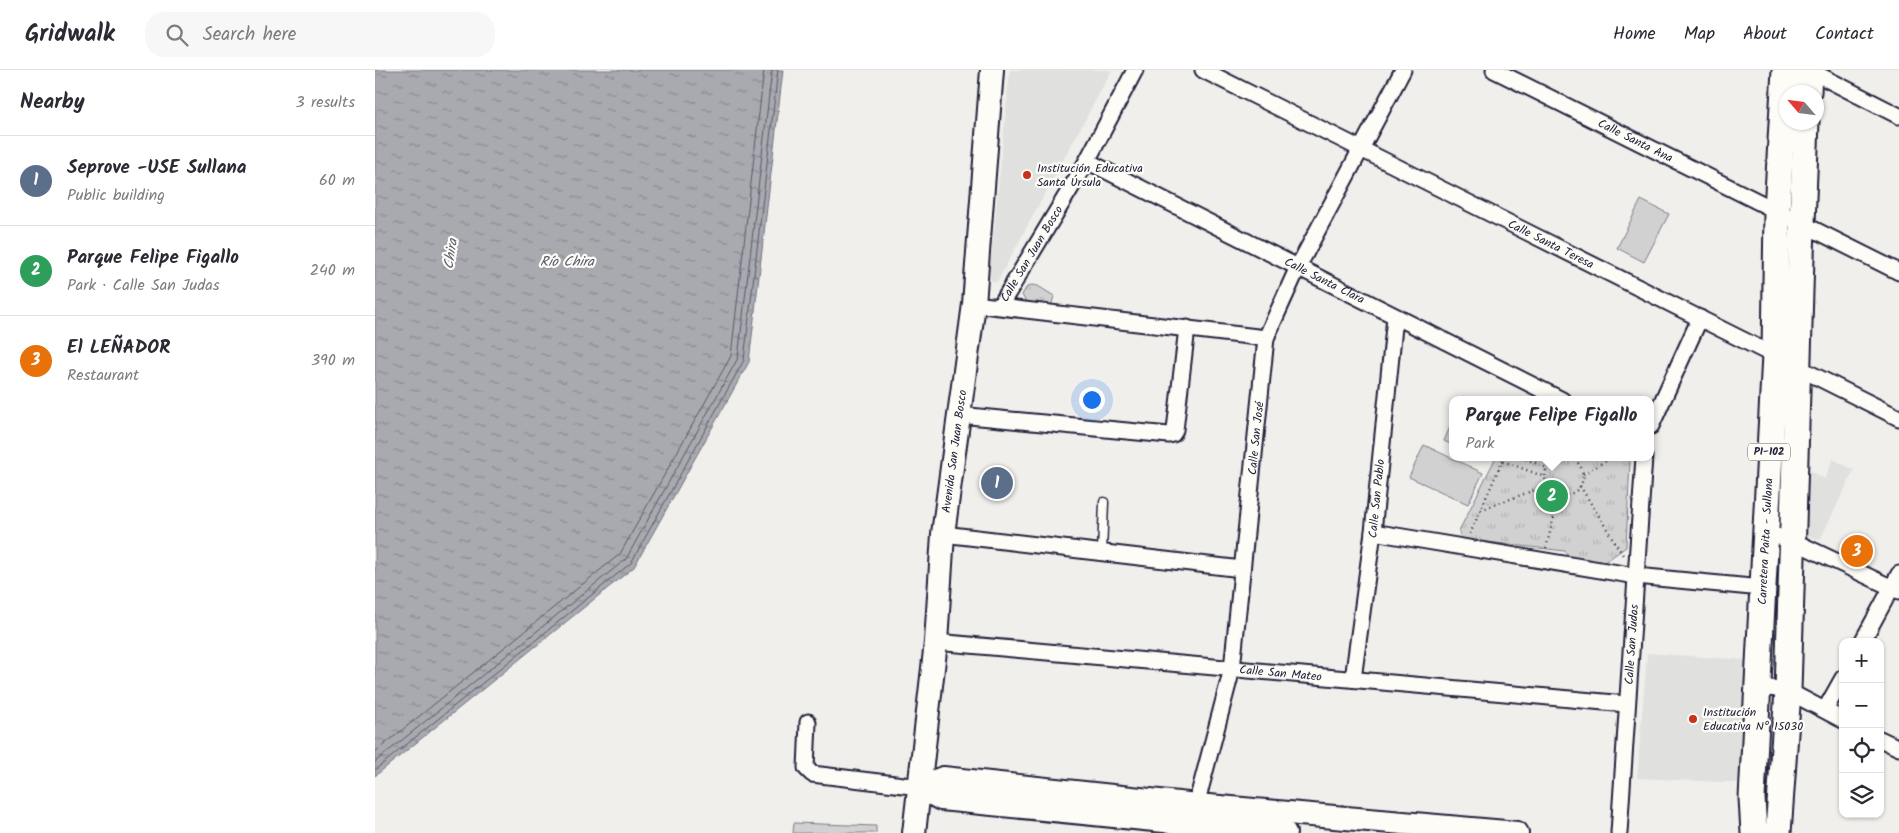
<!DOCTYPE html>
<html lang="en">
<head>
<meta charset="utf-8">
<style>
  body { margin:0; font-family:Kalam,sans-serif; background:#f7f7f7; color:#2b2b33 }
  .controls { position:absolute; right:15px; bottom:15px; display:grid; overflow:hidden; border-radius:10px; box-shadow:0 1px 4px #0004 }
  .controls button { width:45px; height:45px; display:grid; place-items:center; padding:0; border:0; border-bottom:1px solid #e1e1e2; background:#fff; color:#2b2b33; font:25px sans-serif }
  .compass { position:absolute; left:1404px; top:15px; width:45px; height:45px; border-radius:50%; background:#fff; box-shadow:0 1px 4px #0004; rotate:298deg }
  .you { position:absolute; left:716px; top:329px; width:18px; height:18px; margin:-12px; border:4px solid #fff; border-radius:50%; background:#1a73e8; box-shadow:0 0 0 8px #1a73e833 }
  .badge { display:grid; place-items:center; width:32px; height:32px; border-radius:50%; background:#b45309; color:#fff; font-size:16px; font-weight:700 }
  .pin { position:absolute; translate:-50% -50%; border:2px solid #fff; box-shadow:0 1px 5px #0006 }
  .popup { position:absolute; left:1074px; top:326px; width:205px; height:65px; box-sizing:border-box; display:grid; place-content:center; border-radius:10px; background:#fff; filter:drop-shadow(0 1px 4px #0005); font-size:16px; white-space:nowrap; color:#7c7c81 }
  .popup b { font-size:19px; color:#2b2b33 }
  .popup::after { content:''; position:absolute; left:50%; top:100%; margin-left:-10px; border:10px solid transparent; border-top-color:#fff }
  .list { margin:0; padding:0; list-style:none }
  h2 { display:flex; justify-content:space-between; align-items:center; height:65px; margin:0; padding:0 20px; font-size:21px }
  h2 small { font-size:16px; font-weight:400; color:#7c7c81 }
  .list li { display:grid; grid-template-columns:32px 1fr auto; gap:15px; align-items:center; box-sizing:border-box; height:90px; padding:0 20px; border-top:1px solid #e1e1e2 }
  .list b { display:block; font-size:19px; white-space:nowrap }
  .list p { margin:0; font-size:16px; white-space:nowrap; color:#7c7c81 }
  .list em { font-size:16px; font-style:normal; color:#7c7c81 }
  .icon { flex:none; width:28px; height:28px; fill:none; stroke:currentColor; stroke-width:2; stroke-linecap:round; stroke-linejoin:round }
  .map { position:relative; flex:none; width:1524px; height:763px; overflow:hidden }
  header { display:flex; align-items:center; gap:30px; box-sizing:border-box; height:70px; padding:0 25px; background:#fff; border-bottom:1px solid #e1e1e2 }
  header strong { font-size:24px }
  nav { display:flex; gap:28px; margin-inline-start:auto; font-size:18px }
  .search { width:350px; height:45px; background:#f7f7f7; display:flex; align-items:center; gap:12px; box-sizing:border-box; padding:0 18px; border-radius:20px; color:#7c7c81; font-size:19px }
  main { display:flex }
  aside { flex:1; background:#fff }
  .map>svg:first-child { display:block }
</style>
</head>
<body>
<header>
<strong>Gridwalk</strong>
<div class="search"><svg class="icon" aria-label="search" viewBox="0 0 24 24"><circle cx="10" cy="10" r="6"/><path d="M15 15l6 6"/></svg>Search here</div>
<nav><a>Home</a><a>Map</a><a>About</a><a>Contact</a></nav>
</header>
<main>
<aside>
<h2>Nearby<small>3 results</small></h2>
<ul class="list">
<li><span class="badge" style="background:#5c6f8a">1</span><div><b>Seprove -USE Sullana</b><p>Public building</p></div><em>60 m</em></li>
<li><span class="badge" style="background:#2e9e5b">2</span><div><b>Parque Felipe Figallo</b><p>Park · Calle San Judas</p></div><em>240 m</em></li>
<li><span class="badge" style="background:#e8710a">3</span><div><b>El LEÑADOR</b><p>Restaurant</p></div><em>390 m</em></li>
</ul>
</aside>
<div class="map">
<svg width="1524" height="763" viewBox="0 0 1524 763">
  <defs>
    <pattern id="park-tufts" width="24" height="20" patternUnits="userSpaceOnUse" patternTransform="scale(1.25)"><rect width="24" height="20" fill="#d2d1d1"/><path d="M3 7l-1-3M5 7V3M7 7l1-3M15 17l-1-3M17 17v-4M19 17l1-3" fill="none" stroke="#b4b3b4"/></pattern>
    <pattern id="water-ripples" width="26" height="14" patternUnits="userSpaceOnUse" patternTransform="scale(1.25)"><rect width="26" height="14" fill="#a9a9b0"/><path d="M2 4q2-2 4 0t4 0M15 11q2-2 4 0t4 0" fill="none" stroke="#898990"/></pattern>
  </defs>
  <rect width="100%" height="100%" fill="#f0efec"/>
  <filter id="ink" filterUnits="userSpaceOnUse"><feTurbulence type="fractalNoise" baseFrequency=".02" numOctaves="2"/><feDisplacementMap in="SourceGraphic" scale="10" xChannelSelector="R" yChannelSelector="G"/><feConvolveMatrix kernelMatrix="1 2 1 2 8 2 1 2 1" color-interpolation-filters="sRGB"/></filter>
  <g filter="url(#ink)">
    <!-- built -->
    <path fill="#e0e0df" d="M635,0H737L622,212L614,210Z
      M1458,389L1479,400L1445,470L1428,464V396L1450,409Z
      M1272,583L1372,590L1367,713L1262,708Z"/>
    <!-- grass -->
    <path fill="#d2d1d1" stroke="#7a7a86" d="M1266,130L1294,144L1269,192L1242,178Z
      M1078,350V375L1069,371Z
      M1049,375L1108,403L1093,434L1034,407Z
      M419,753L501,756V763H418Z"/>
    <!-- park -->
    <path fill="url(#park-tufts)" stroke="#7a7a86" d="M656,215L663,216L679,226L675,240L653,236L647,225L651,218Z
      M1121,387H1251L1255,391L1251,477L1227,494L1197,490L1190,481L1086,469L1084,461Z"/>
    <!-- water -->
    <path fill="url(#water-ripples)" stroke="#737381" d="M0,0H408L374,292L259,497L0,706Z"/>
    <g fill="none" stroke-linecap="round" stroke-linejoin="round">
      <!-- shore -->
      <path stroke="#58586a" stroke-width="1" d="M0,682L245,484L356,286L389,0
        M0,692L251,489L363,288L397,0
        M0,700L256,493L369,290L403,0"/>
      <defs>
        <path id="lane" d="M727,483L729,432"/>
        <g id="street">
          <path id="s1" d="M828,0L1524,348"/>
          <path id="s2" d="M1119,0L1524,202"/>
          <path d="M1434,0L1524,46"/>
          <path id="s3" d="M712,91L1187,330"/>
          <path d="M599,234L891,268"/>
          <path id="s4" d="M625,236L712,91L760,0"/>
          <path d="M584,345L794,365L798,364L800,360L812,258"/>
          <path d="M1276,356L1325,248"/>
          <path d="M998,462L1261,506L1387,518"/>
          <path d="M1390,463L1416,470L1524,521"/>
          <path d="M568,464L867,499"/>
          <path id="s5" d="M561,572L1251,634"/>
          <path d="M1487,572L1524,504"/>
          <path id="s6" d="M978,609L998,462L1020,247"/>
          <path d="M1383,616L1413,621L1468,650"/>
          <path d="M1450,640L1468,608"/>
          <path d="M433,652L431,698L437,704L545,717"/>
          <path d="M1505,669L1524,678"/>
          <path id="s7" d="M819,743L857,599L891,268L923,197L1028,0"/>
          <path id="s8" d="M1244,763L1269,387"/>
        </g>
        <g id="secondary">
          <path d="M545,717L568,708L822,735L1142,763"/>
          <path d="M545,717L566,729L910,763"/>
          <path id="s9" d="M539,763L561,572L568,464L599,234L617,0"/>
        </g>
        <g id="primary">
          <path d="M1433,22L1434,0"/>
          <path id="s10" d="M1379,763L1377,728L1400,285L1402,141L1410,0"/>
          <path d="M1403,763L1413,621L1427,154L1431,52"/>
        </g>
      </defs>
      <!-- lane casing -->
      <use href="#lane" stroke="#22223b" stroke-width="11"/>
      <!-- street casing -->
      <use href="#street" stroke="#22223b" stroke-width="19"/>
      <!-- secondary casing -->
      <use href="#secondary" stroke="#22223b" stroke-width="26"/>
      <!-- primary casing -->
      <use href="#primary" stroke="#22223b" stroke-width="29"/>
      <!-- path -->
      <path stroke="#22223b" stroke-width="2.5" stroke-dasharray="1 4" stroke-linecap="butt" d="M1146,387L1172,398
        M1170 406a19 19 0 1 1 38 0a19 19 0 1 1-38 0Z
        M1128,391L1170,407
        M1208,404L1238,387
        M1205,416L1248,485
        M1106,440L1173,415
        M1095,464L1129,387
        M1171,478L1185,424"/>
      <!-- lane -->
      <use href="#lane" stroke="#fdfcf7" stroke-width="8"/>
      <!-- street -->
      <use href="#street" stroke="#fdfcf7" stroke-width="15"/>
      <!-- secondary -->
      <use href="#secondary" stroke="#fdfcf7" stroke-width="22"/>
      <!-- primary -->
      <use href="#primary" stroke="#fdfcf7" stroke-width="25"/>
    </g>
  </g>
  <!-- markers -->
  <g fill="#c8321e" stroke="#fdfcf7" stroke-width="2">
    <circle cx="652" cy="105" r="5"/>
    <circle cx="1318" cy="649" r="5"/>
  </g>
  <g text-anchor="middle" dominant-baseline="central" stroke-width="4.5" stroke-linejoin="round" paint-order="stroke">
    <!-- shield labels -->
    <rect fill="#fdfcf7" stroke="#646373" stroke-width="1" x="1373" y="373.5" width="42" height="17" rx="4"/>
    <g font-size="11" font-weight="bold" fill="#22223b">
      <text x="1394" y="382">PI-102</text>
    </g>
    <!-- street labels -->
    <g font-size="12" fill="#22223b" stroke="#fdfcf7">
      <text stroke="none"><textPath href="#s2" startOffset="158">Calle Santa Ana</textPath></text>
      <text stroke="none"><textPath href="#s1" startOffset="389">Calle Santa Teresa</textPath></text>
      <text stroke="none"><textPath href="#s4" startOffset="61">Calle San Juan Bosco</textPath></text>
      <text stroke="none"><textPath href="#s3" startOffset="266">Calle Santa Clara</textPath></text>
      <text stroke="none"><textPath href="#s7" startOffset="381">Calle San José</textPath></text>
      <text stroke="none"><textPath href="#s9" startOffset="384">Avenida San Juan Bosco</textPath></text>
      <text stroke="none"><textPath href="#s6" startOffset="182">Calle San Pablo</textPath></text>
      <text stroke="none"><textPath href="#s10" startOffset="292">Carretera Paita - Sullana</textPath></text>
      <text stroke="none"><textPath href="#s8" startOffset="189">Calle San Judas</textPath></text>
      <text stroke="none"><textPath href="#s5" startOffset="346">Calle San Mateo</textPath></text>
    </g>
    <!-- poi labels -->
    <g font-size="12" fill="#22223b" stroke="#fdfcf7" text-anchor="start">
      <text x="662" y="98">Institución Educativa<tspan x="662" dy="14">Santa Úrsula</tspan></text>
      <text x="1328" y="642">Institución<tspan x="1328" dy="14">Educativa Nº 15030</tspan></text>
    </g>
    <!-- water labels -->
    <g font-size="14" font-style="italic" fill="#58586a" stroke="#fdfcf7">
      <text transform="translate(76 184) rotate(-82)">Chira</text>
      <text x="192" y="192">Río Chira</text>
    </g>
  </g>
</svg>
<div class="controls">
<button>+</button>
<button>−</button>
<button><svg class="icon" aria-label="locate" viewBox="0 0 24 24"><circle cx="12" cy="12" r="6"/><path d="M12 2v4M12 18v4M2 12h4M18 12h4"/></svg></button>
<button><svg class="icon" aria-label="layers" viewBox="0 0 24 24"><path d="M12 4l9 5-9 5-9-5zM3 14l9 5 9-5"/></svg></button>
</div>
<svg class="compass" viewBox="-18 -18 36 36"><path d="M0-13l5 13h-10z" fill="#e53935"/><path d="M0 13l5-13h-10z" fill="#7c7c81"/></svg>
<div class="you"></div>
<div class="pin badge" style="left:622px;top:413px;background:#5c6f8a">1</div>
<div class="pin badge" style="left:1177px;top:426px;background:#2e9e5b">2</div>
<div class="popup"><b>Parque Felipe Figallo</b>Park</div>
<div class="pin badge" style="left:1482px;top:481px;background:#e8710a">3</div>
</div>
</main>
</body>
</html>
